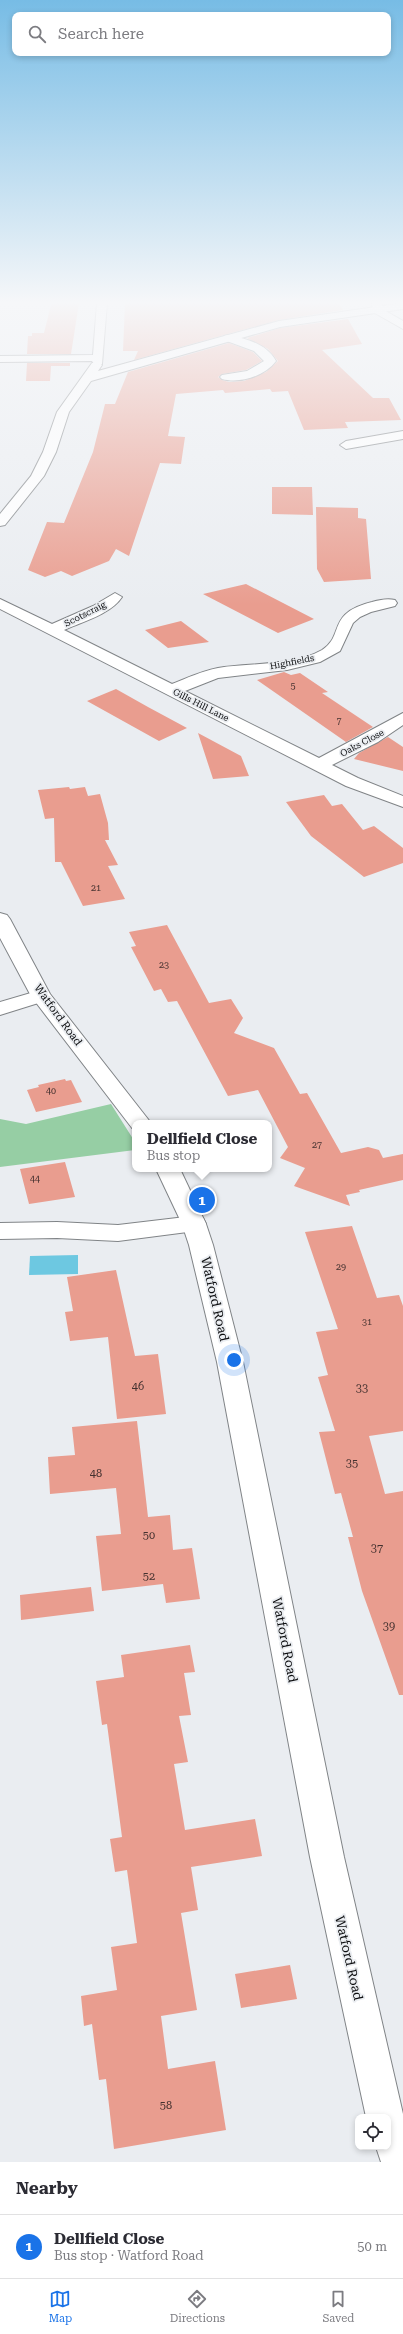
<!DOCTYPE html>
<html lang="en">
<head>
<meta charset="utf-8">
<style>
  body { margin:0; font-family:"Roboto Serif",serif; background:#f2f2f3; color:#2b2b33 }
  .controls { position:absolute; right:12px; bottom:12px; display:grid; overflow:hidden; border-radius:8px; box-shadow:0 2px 6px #0003 }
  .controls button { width:36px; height:36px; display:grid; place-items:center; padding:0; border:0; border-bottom:1px solid #e1e1e2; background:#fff; color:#2b2b33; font:20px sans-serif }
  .you { position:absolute; left:234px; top:1360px; width:14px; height:14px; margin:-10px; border:3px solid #fff; border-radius:50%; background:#1a73e8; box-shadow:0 0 0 6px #1a73e833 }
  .badge { display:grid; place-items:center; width:26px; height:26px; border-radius:50%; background:#1a73e8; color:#fff; font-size:13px; font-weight:700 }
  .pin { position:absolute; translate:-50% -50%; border:2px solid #fff; box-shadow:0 1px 4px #0006 }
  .popup { position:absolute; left:132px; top:1120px; width:140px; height:52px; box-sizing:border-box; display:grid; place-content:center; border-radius:8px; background:#fff; filter:drop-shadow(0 1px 3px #0005); font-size:13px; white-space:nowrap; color:#7c7c81 }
  .popup b { font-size:15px; color:#2b2b33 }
  .popup::after { content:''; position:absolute; left:50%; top:100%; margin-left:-8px; border:8px solid transparent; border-top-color:#fff }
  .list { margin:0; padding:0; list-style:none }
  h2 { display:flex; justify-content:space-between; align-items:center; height:52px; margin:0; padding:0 16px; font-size:17px }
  h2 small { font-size:13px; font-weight:400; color:#7c7c81 }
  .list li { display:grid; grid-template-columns:26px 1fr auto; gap:12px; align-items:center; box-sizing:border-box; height:64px; padding:0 16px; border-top:1px solid #e1e1e2 }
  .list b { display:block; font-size:15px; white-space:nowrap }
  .list p { margin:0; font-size:13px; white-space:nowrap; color:#7c7c81 }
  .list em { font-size:13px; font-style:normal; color:#7c7c81 }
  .icon { flex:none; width:22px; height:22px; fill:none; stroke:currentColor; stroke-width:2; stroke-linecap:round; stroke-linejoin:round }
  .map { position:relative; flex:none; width:403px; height:2162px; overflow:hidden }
  .search { position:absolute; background:#fff; box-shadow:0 2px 6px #0003; left:12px; right:12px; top:12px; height:44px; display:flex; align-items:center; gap:10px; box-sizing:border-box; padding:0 14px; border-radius:8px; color:#7c7c81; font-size:15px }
  .sheet { height:116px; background:#fff }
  nav { display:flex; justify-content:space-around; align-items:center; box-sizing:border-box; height:56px; border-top:1px solid #e1e1e2; background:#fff; font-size:11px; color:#7c7c81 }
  nav a { display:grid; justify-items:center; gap:2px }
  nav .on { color:#1a73e8 }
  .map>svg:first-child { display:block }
</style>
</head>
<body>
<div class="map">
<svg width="403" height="2162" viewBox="0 0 403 2162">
  <rect width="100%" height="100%" fill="#eaedf1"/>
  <!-- green -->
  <path fill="#96cea4" d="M111,1104L135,1142V1150L0,1167V1119L26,1124Z"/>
  <!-- water -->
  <path fill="#6dc8e1" d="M78,1255V1274L29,1275L30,1256Z"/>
  <!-- building -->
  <path fill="#e99d8f" d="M54,303H79L71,354H27L28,336H32V333H44L51,305Z
    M125,303H339L343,310L279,320L134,360L138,351H123Z
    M348,319L362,344L322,350L373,398H389L401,420L345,422L348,428L304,430L288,391L272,392L270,389L225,393L223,390L176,394L168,436L185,437L181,464L160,463L129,556L116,549L109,561L72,576L61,571L45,577L28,570L47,522L64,523L93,452L105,404H115L128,372L229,343L253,352L262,361L246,370L222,374L218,377L222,380L229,382L244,381L266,372L278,361L268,349L247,338L280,328Z
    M27,363H70V366H51L50,381H26Z
    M272,487H312L313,515L272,514Z
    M316,507L358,508V518L366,519L371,579L324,582L317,569Z
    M246,584L314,619L278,633L203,594Z
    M181,621L209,642L168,648L145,630Z
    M284,672L291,675L300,673L328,692L322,693L373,727L346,742L257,680Z
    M116,689L148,707L187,728L159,741L87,701Z
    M198,733L241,756L249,776L213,779Z
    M388,737L403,747V771L354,759L359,753Z
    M69,787L70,789L85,787L88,796L100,794L108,823L109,840H105L118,865L108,866L125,899L83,906L61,862H55L54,818L45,819L38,790Z
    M324,795L332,806L342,804L363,830L374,826L403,848V863L364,877L311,836L286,802Z
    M167,925L209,1003L231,999L243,1018L234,1033L274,1048L300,1094L307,1093L341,1153L368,1147L379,1150L383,1158L403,1154V1180L359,1190L360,1192L346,1195L350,1206L294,1186L305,1168L280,1158L288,1147L258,1090L228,1096L177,1001L168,1002L161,989L154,991L131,947L136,946L129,932Z
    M65,1079L66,1081L71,1080L82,1102L36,1112L27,1090L39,1087L38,1085Z
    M65,1162L75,1197L29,1204L20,1169Z
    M352,1226L377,1298L399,1295L403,1306V1431L369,1436L385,1494L403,1491V1695H399L362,1591L348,1537H353L341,1493L335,1494L319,1432L335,1431L318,1377L328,1375L316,1332L338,1329L305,1232Z
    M116,1270L135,1356L158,1354L166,1414L117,1419L108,1337L70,1341L65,1312L73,1311L67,1277Z
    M137,1421L148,1517L170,1515L173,1550L192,1548L200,1599L166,1603L163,1584L102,1591L96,1536L121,1534L116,1488L50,1494L48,1457L75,1455L72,1427Z
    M91,1587L94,1611L21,1620L20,1595Z
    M190,1645L195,1672L184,1673L191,1715L179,1716L188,1762L174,1764L185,1830L255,1819L262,1856L191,1867L198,1910L181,1913L197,2010L161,2016L168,2069L215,2061L226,2130L114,2149L106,2079L99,2080L92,2024L84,2026L81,1996L117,1990L111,1947L137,1943L127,1870L115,1872L110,1839L122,1837L107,1724L102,1725L96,1681L124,1677L121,1655Z
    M290,1965L297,1999L241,2008L235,1974Z"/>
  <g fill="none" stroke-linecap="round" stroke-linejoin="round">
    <defs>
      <path id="minor" d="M97,303H107L102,364H94L92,361L0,362V356L93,355Z
        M372,303H382V309L403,321V329L373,312Z
        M228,335C246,339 266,343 276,361C265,376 240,384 222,379L220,377L222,375L247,371L264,361L254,351L224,340V336Z
        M403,431V439L346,449L340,445L346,441Z
        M115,593L122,597C111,614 82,622 64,630L172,684C187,678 202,671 218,668C251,662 292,667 322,650C345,636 326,613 372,602C379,600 387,598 395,600L397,603L395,606L371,612L360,617L353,623L340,651L320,662L287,670L218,678L185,691L319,758L403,713V725L378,742L332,765L358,778L403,796V807L346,786L0,609V599L52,624L93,606Z
        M41,990L48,992L51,996L48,1000L0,1015V1002Z
        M194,1216L203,1218L206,1224L203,1230L118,1241L57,1238L0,1239V1223L57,1222L118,1225Z"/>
      <path id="major" d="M403,303V309L280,327L91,381L69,412L56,452L44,476L5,525L0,526V514L31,476L43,452L57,412L92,363H100L102,365L98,371L279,321Z
        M0,913L7,915L10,919L50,994L151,1123H135V1129L132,1128L31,996L0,938Z
        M156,1169H180L206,1224L213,1245L243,1362L344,1857L403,2114V2162H381L376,2147H388V2117H366L310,1857L217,1362L189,1245L182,1224Z"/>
    </defs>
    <!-- minor casing -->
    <use href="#minor" stroke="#808487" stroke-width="2"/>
    <!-- major casing -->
    <use href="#major" stroke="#808487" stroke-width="2"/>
    <!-- minor -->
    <use href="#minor" fill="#fff" fill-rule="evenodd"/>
    <!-- major -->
    <use href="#major" fill="#fff" fill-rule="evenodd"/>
  </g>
  <!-- sky -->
  <linearGradient id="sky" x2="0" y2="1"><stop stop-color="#77bce5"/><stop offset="0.5" stop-color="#f6f7f9"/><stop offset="1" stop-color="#f6f7f9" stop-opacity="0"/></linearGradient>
  <rect width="403" height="605" fill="url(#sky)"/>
  <g text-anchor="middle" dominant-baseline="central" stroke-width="3.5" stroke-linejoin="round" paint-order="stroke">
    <!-- far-street labels -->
    <g font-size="9" fill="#0c0d0f" stroke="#eaedf1">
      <text transform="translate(85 614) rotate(-27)">Scotscraig</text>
      <text transform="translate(292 662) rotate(-11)">Highfields</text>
      <text transform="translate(201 705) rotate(27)">Gills Hill Lane</text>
      <text transform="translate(362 743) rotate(-28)">Oaks Close</text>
    </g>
    <!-- number labels -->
    <g font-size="9" fill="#43312f">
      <text x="293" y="686">5</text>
      <text x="339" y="721">7</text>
      <text x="96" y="888">21</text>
      <text x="164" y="965">23</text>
      <text x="51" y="1091">40</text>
      <text x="317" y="1145">27</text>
      <text x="35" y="1179">44</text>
      <text x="341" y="1267">29</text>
      <text x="367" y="1322">31</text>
    </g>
    <!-- street labels -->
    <g font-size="11" fill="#0c0d0f" stroke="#eaedf1">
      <text transform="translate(58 1015) rotate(54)">Watford Road</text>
    </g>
    <!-- near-number labels -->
    <g font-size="11" fill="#43312f">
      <text x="138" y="1386">46</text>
      <text x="362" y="1388">33</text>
      <text x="352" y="1463">35</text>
      <text x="96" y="1473">48</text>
      <text x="149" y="1535">50</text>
      <text x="377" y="1548">37</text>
      <text x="149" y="1576">52</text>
      <text x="389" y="1626">39</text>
      <text x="166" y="2105">58</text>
    </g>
    <!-- near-street labels -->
    <g font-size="13" fill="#0c0d0f" stroke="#eaedf1">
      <text transform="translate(215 1299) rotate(77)">Watford Road</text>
      <text transform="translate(285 1640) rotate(79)">Watford Road</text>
      <text transform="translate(349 1958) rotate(77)">Watford Road</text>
    </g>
  </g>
</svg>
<div class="controls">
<button><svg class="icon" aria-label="locate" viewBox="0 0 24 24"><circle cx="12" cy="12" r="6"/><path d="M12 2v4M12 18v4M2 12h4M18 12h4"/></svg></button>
</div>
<div class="you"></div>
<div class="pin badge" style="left:202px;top:1200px">1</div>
<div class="popup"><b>Dellfield Close</b>Bus stop</div>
<div class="search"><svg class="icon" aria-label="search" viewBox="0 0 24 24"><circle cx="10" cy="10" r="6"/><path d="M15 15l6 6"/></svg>Search here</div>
</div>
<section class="sheet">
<h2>Nearby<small></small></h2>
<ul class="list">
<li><span class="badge">1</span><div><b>Dellfield Close</b><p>Bus stop · Watford Road</p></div><em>50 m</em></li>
</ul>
</section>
<nav>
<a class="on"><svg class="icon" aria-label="map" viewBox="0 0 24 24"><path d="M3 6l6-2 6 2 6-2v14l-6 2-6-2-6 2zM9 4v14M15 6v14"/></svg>Map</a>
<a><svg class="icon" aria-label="directions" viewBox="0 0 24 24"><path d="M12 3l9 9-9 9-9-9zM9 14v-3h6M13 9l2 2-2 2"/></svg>Directions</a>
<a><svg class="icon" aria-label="saved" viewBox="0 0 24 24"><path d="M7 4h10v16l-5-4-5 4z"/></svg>Saved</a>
</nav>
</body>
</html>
